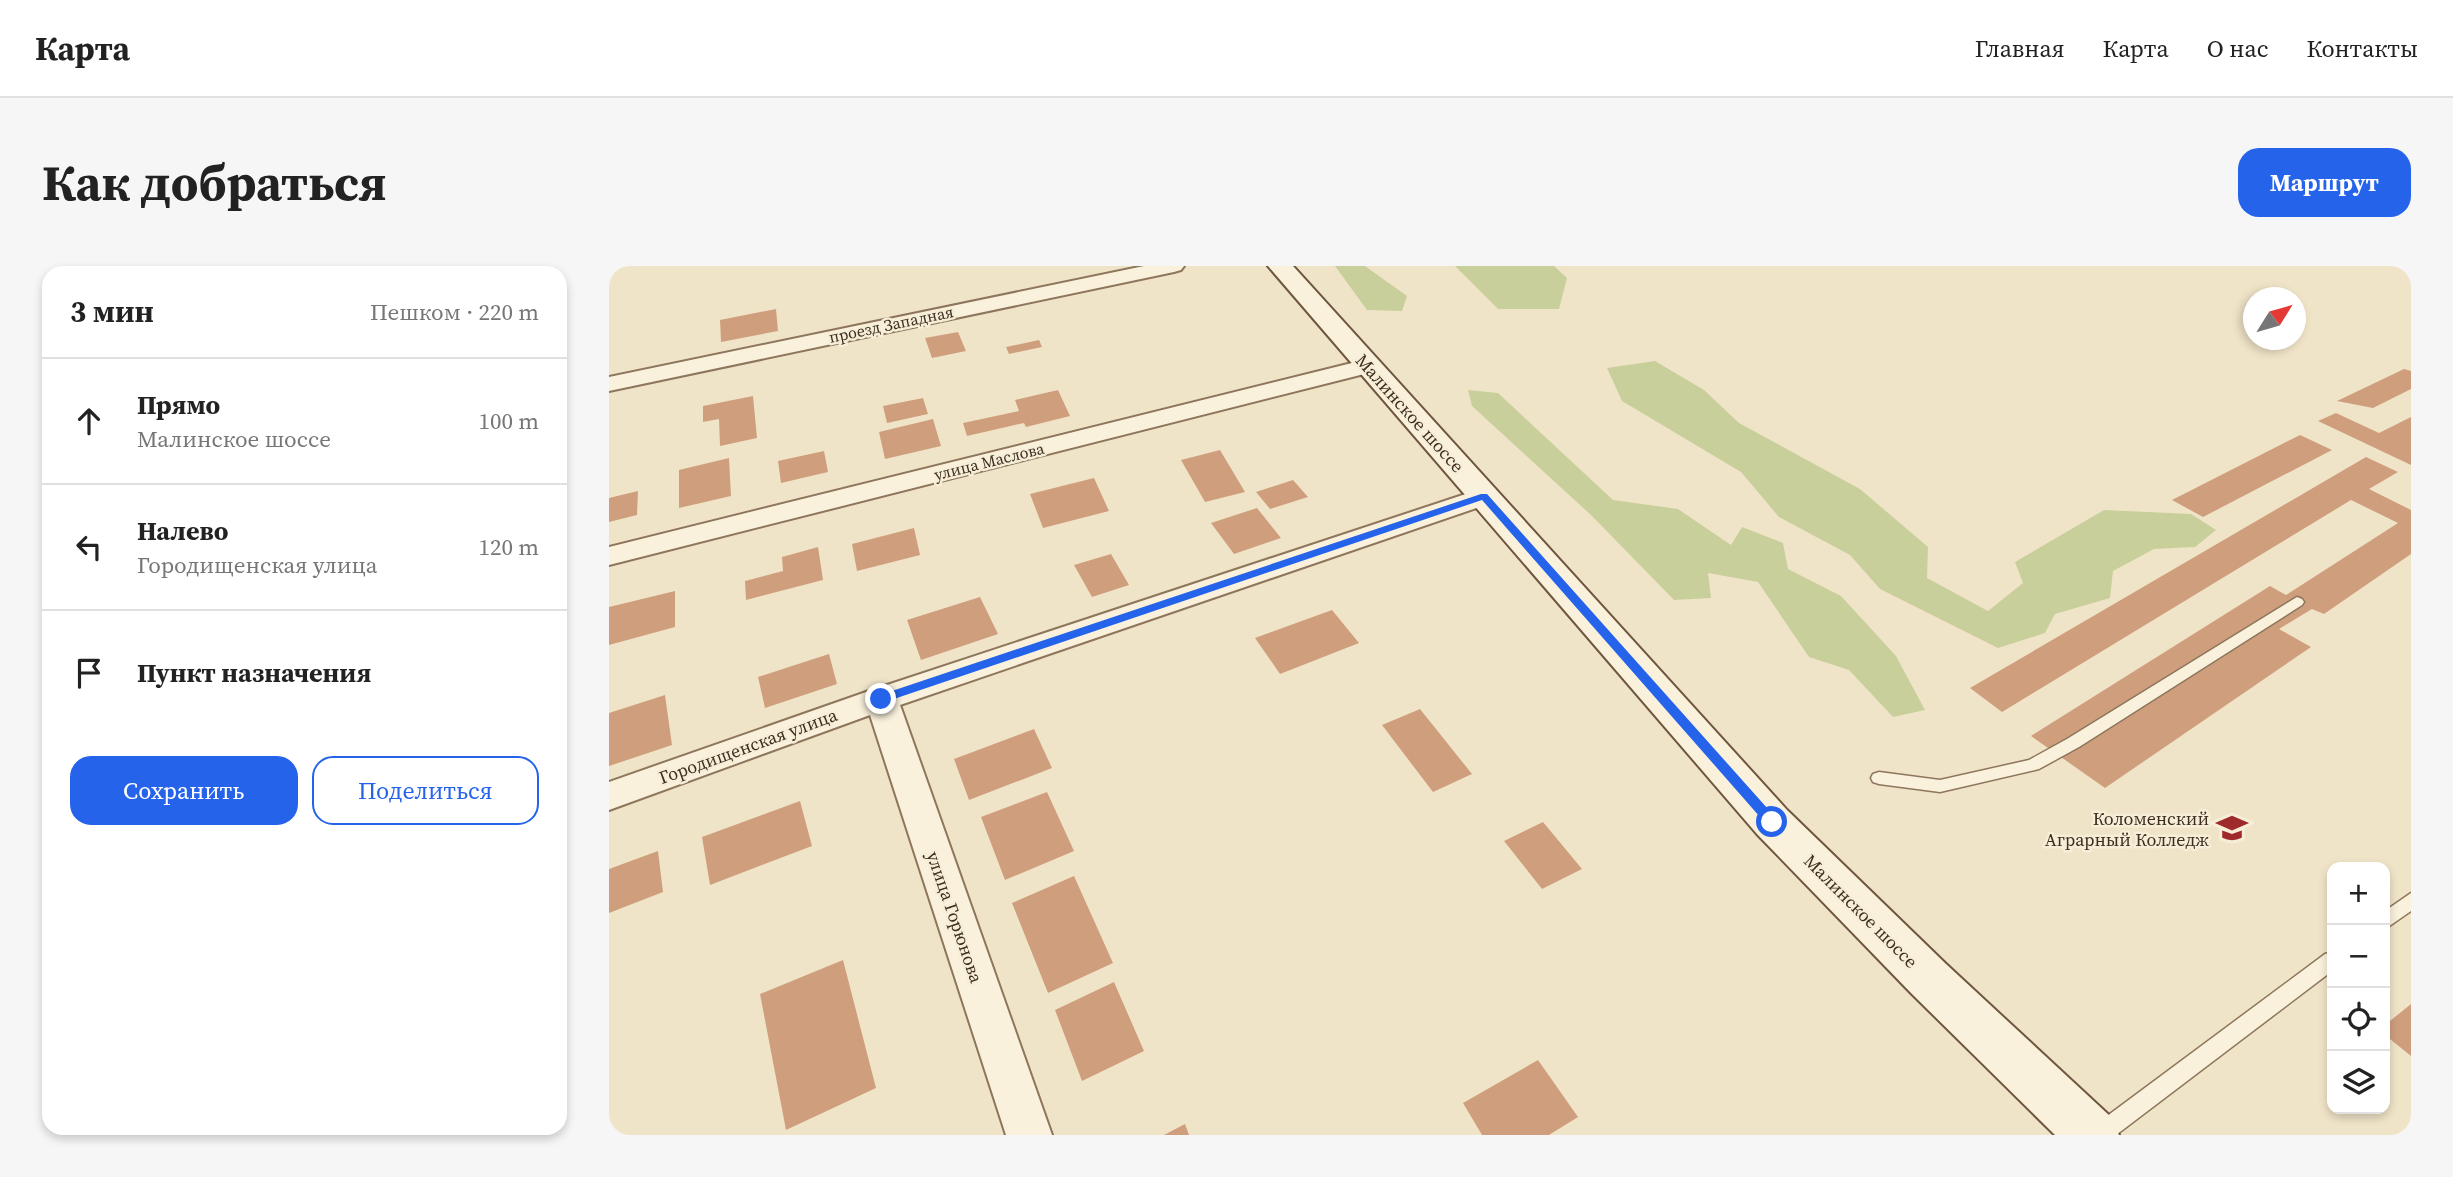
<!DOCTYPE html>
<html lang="ru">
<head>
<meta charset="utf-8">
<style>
  body { margin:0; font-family:"Source Serif 4",serif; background:#f6f6f6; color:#222 }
  .controls { position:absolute; right:21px; bottom:21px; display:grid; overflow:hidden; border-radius:14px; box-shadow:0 4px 10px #0003 }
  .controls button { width:63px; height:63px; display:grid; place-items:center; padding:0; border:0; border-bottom:2px solid #e0e0e0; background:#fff; color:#222; font:35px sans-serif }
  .compass { position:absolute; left:1634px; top:21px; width:63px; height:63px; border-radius:50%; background:#fff; box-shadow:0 4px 10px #0003; rotate:53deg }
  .stop { position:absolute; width:21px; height:21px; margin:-16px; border:5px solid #2563eb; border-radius:50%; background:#fff }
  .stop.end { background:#2563eb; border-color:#fff; box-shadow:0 2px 7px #0008 }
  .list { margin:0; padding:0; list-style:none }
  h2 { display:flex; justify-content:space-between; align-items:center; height:91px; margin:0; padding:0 28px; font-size:30px }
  h2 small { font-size:23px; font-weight:400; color:#767676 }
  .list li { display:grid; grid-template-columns:46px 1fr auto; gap:21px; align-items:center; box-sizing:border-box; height:126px; padding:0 28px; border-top:2px solid #e0e0e0 }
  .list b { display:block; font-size:26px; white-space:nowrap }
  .list p { margin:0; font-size:23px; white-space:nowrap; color:#767676 }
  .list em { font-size:23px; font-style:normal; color:#767676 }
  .actions { display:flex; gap:14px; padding:21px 28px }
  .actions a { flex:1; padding:16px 0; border:2px solid #2563eb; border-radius:21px; text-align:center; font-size:24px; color:#2563eb }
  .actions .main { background:#2563eb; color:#fff }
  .icon { flex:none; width:38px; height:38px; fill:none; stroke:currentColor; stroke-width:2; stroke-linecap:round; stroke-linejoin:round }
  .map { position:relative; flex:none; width:1802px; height:869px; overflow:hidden; border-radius:21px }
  header { display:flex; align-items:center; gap:42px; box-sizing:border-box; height:98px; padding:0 35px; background:#fff; border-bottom:2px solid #e0e0e0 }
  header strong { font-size:33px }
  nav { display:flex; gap:38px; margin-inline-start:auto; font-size:24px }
  .intro { display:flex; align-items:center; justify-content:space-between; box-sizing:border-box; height:168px; padding:0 42px }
  h1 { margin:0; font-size:49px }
  .button { padding:18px 32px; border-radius:21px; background:#2563eb; color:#fff; font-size:24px; font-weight:700 }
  main { display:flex; gap:42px; padding:0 42px }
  aside { flex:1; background:#fff; border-radius:21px; box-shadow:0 4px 10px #0003 }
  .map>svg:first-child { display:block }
</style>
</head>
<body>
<header>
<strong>Карта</strong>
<nav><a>Главная</a><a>Карта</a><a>О нас</a><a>Контакты</a></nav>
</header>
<div class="intro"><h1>Как добраться</h1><a class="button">Маршрут</a></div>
<main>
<aside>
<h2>3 мин<small>Пешком · 220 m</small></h2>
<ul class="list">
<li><svg class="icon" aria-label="ahead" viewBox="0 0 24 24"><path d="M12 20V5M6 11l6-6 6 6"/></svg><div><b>Прямо</b><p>Малинское шоссе</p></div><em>100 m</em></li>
<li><svg class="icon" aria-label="left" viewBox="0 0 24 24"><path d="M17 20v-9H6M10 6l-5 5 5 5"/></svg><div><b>Налево</b><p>Городищенская улица</p></div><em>120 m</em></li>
<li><svg class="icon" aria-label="arrive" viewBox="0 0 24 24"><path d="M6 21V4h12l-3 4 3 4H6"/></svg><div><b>Пункт назначения</b></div></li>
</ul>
<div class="actions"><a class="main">Сохранить</a><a>Поделиться</a></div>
</aside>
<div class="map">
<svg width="1802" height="869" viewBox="0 0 1802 869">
  <rect width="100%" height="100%" fill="#f0e4c8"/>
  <!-- green -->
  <path fill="#c9cf9b" d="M726,0H756L798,30L793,45L758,44Z
    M846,0H945L958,12L950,43H889Z
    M1046,95L1095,124L1130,157L1251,223L1319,281L1318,312L1379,345L1414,317L1406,296L1495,244L1582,248L1607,264L1586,281L1545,283L1504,305L1501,332L1446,348L1436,367L1389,382L1271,323L1241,289L1170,251L1132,206L1013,135L998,102Z
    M859,124L889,127L1004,234L1069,243L1122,279L1133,261L1174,277L1179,303L1232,330L1287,390L1316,444L1284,451L1240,404L1200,391L1149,316L1099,307L1102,332L1065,334L982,249L863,140Z"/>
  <!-- building -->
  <path fill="#cf9f7d" d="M167,43L169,65L112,76L111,54Z
    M349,66L357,85L323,92L316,72Z
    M430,74L433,81L400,88L397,81Z
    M1795,103L1802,105V123L1764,142L1728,135Z
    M449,124L461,150L417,161L415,157L358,170L354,157L410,145L406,134Z
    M144,130L148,172L111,180L110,153L94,156V140Z
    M314,132L319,148L278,157L274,140Z
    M1727,147L1770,167L1802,151V199L1709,155Z
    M324,153L332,180L276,193L270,166Z
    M1691,169L1723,184L1594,251L1563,234Z
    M611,184L636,226L596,236L572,194Z
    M215,185L219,206L172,217L169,195Z
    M1757,191L1789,206L1760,223L1802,244V288L1715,348L1703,343L1670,363L1702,381L1496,522L1422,470L1661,320L1677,329L1789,257L1742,234L1393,446L1361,422Z
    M120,192L122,230L70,242V204Z
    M485,212L500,245L434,262L421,228Z
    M684,214L699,231L661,243L647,226Z
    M29,225L28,249L0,256V232Z
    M648,242L672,272L625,288L602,257Z
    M305,262L311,289L248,305L243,278Z
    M209,281L214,314L137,334L136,315L174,305L173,291Z
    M502,288L520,319L483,331L465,299Z
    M66,325V361L0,379V341Z
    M371,331L389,368L312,394L298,354Z
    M723,344L750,377L671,408L646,372Z
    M220,388L228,418L156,442L149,411Z
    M56,429L63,479L0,500V447Z
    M811,443L863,508L824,526L773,459Z
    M425,463L443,502L360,534L345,493Z
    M438,526L465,585L396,614L372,551Z
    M191,535L203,580L101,619L93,571Z
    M934,556L973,603L933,623L895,575Z
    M49,585L54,626L0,647V603Z
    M465,610L504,697L439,727L403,637Z
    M234,694L267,822L177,864L151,728Z
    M505,716L535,785L473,815L446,744Z
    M1802,738V790L1776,769V759Z
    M929,794L969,851L940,869H873L854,837Z
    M576,858L580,869H555Z"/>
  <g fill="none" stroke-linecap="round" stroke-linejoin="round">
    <defs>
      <path id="service" d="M1688,331L1693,333L1695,336L1693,339L1470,481L1430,503L1331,526L1270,518L1264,516L1262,512L1264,508L1270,506L1331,514L1420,494L1458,473Z
        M1802,627V645L1776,663V645Z
        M1723,686V705L1507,869H1479L1482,862L1716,688Z"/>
      <path id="minor" d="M535,0H575L572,4L565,6L0,125V111Z
        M759,93L767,95L771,100L767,105L0,299V281Z
        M875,222L885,224L889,230L885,236L291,439L443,869H397L261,449L0,544V516L260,425Z"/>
      <path id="secondary" d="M659,0H684L1178,544L1337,698L1502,851L1510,869H1446L1303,728L1148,568Z"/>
    </defs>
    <!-- service casing -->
    <use href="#service" stroke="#8d765c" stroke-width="3"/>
    <!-- minor casing -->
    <use href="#minor" stroke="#8d765c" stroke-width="4"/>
    <!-- secondary casing -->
    <use href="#secondary" stroke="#6f573f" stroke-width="4"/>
    <!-- service -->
    <use href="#service" fill="#faf1dc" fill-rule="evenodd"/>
    <!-- minor -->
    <use href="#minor" fill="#faf1dc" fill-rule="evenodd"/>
    <!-- secondary -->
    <use href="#secondary" fill="#faf1dc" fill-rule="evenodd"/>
  </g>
  <!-- route -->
  <path fill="#2563eb" d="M872,228H878L1167,552V559H1158L873,234L276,436H268L267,433L268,430Z"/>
  <!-- icons -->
  <defs>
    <symbol id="university-bare" viewBox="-9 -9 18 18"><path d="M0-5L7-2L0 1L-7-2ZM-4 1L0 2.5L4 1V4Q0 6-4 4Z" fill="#9e2a2b" stroke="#f7eed8" stroke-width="2.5" paint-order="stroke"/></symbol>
  </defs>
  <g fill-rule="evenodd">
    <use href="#university-bare" x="1601" y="540" width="44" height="44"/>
  </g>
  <g text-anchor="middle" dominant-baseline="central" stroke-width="5" stroke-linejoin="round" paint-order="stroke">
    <!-- far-street labels -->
    <g font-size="16" fill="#3d2e20" stroke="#f7eed8">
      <text transform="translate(282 58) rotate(-12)">проезд Западная</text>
      <text transform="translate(380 195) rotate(-14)">улица Маслова</text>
    </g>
    <!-- street labels -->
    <g font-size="18" fill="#3d2e20" stroke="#f7eed8">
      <text transform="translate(801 147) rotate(48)">Малинское шоссе</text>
      <text transform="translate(139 480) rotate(-20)">Городищенская улица</text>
      <text transform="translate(1252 645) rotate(45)">Малинское шоссе</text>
      <text transform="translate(346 651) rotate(71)">улица Горюнова</text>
    </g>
    <!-- poi labels -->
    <g font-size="18" fill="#3d2e20" stroke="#f7eed8" text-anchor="end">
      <text x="1600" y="552">Коломенский<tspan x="1600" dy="21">Аграрный Колледж</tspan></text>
    </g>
  </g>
</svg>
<div class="controls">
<button>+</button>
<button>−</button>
<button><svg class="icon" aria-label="locate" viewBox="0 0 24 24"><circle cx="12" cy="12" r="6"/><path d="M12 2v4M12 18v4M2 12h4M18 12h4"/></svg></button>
<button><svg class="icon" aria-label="layers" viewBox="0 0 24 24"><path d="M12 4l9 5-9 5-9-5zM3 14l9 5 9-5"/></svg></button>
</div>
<svg class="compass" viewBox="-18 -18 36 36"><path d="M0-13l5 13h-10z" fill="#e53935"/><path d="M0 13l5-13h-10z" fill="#767676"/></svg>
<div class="stop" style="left:1163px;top:556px"></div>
<div class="stop end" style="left:272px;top:433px"></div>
</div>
</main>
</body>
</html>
